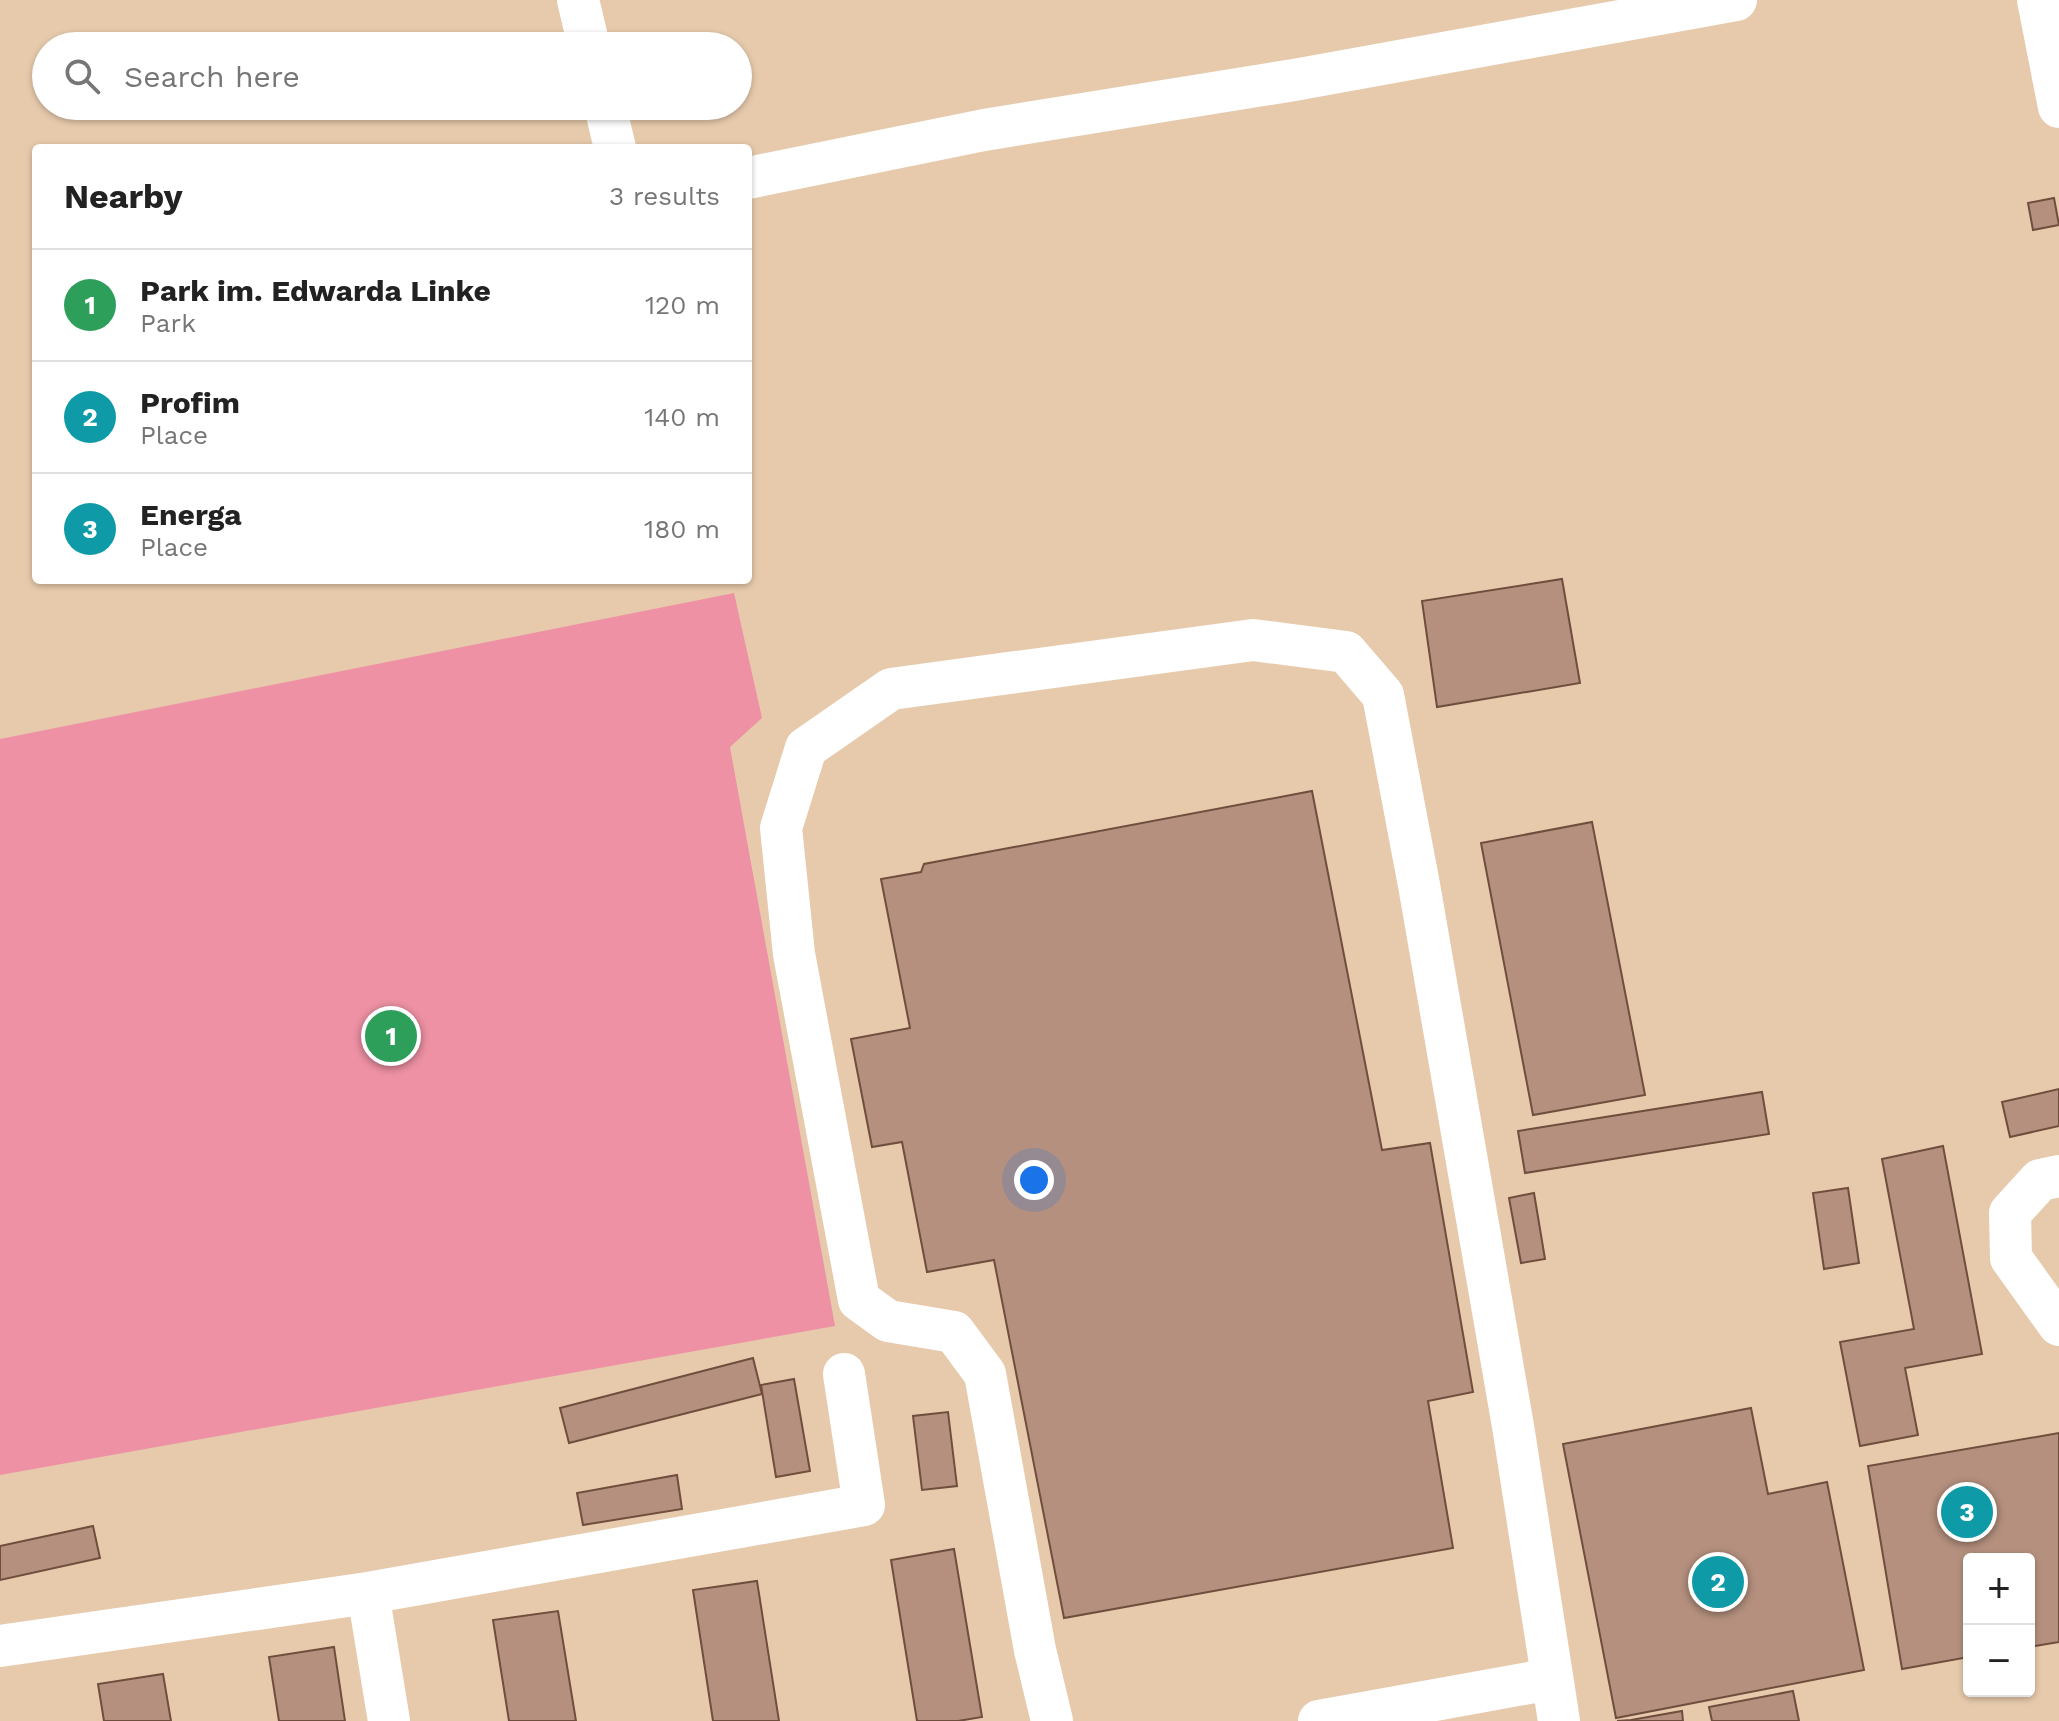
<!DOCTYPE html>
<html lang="en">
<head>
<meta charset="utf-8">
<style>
  body { margin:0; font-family:"Work Sans",sans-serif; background:#f2f2f2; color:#222 }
  .controls { position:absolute; right:24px; bottom:24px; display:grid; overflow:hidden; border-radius:8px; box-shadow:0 2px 6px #0004 }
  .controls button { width:72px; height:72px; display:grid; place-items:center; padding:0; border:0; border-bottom:2px solid #e0e0e0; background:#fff; color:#222; font:40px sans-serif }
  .you { position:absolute; left:1034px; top:1180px; width:28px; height:28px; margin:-20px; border:6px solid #fff; border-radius:50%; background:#1a73e8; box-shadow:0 0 0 12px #1a73e833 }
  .badge { display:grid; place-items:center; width:52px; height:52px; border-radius:50%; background:#0f766e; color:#fff; font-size:26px; font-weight:700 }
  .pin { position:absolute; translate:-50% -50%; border:4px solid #fff; box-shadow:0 2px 8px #0006 }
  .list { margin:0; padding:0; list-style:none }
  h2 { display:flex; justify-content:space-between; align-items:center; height:104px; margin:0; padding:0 32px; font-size:34px }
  h2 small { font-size:26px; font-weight:400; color:#767676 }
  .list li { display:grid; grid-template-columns:52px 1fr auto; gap:24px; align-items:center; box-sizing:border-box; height:112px; padding:0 32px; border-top:2px solid #e0e0e0 }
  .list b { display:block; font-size:30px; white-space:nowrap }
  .list p { margin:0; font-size:26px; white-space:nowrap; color:#767676 }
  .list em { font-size:26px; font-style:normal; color:#767676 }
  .icon { flex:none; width:44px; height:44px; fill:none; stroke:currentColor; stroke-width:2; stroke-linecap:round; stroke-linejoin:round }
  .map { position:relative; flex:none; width:2059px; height:1721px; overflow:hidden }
  .search { position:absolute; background:#fff; box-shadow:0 2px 6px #0004; left:32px; top:32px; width:720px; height:88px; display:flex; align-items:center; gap:20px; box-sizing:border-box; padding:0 28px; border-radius:44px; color:#767676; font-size:30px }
  .panel { position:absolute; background:#fff; box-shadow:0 2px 6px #0004; left:32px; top:144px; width:720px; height:440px; border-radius:8px }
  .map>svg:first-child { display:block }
</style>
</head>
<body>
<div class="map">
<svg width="2059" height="1721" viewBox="0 0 2059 1721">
  <rect width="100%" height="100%" fill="#e7caac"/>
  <!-- green -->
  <path fill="#ee91a4" d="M734,593L762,718L730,747L835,1326L0,1475V739Z"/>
  <!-- building -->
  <path fill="#b5907e" stroke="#6f4e3d" stroke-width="2" d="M2054,198L2059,225L2033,230L2028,203Z
    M1562,579L1580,683L1437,707L1422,601Z
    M1312,791L1382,1150L1430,1143L1473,1392L1428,1401L1453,1548L1064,1618L994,1260L927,1272L902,1142L872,1147L851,1039L910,1028L881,879L921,872L924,864Z
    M1592,822L1645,1095L1533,1115L1481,843Z
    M2059,1089V1126L2010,1137L2002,1102Z
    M1762,1092L1769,1134L1525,1173L1518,1131Z
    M1943,1146L1982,1354L1905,1368L1918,1435L1860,1446L1840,1342L1914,1329L1882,1159Z
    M1848,1188L1859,1263L1824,1269L1813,1193Z
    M1534,1193L1545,1259L1521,1263L1509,1198Z
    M753,1358L762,1394L569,1443L560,1408Z
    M794,1379L810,1471L776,1477L761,1385Z
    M1751,1408L1768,1494L1827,1482L1864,1670L1616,1718L1563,1444Z
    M948,1412L957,1486L922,1490L913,1416Z
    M2059,1433V1642L2029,1647V1559H1969V1657L1902,1669L1868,1466Z
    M677,1475L682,1509L583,1525L577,1493Z
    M93,1526L100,1558L0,1580V1546Z
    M954,1549L982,1717L958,1721H917L891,1560Z
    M757,1581L779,1721H713L693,1590Z
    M558,1611L576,1721H509L493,1620Z
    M334,1647L345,1721H279L269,1657Z
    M163,1674L171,1721H104L98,1684Z
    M1793,1691L1799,1721H1712L1709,1707Z
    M1682,1711L1683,1721H1617L1631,1720Z"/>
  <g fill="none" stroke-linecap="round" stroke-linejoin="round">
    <!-- minor -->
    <path stroke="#fff" stroke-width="42" d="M578,0L589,46
      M2038,0L2059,107
      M605,106L615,148
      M748,178L984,130L1294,80L1736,0
      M2059,1176L2040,1180L2010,1213L2011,1258L2059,1325
      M368,1593L864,1505L844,1374
      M0,1646L368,1593L389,1721
      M1052,1721L1035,1650L985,1374L954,1332L888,1321L859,1300L794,954L781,828L806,748L891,689L1253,640L1346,652L1383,695L1419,885L1513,1426L1559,1721
      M1319,1721L1551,1679"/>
  </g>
</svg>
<div class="controls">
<button>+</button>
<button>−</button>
</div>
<div class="you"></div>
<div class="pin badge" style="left:391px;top:1036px;background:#2e9e5b">1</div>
<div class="pin badge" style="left:1718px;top:1582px;background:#0f9aa8">2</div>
<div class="pin badge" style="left:1967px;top:1512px;background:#0f9aa8">3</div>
<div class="search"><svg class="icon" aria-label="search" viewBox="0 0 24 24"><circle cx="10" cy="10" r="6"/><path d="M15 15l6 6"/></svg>Search here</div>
<section class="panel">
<h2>Nearby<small>3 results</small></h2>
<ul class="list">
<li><span class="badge" style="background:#2e9e5b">1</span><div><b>Park im. Edwarda Linke</b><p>Park</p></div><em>120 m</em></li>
<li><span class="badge" style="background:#0f9aa8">2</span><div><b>Profim</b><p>Place</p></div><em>140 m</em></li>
<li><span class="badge" style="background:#0f9aa8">3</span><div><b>Energa</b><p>Place</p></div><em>180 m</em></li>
</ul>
</section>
</div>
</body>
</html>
